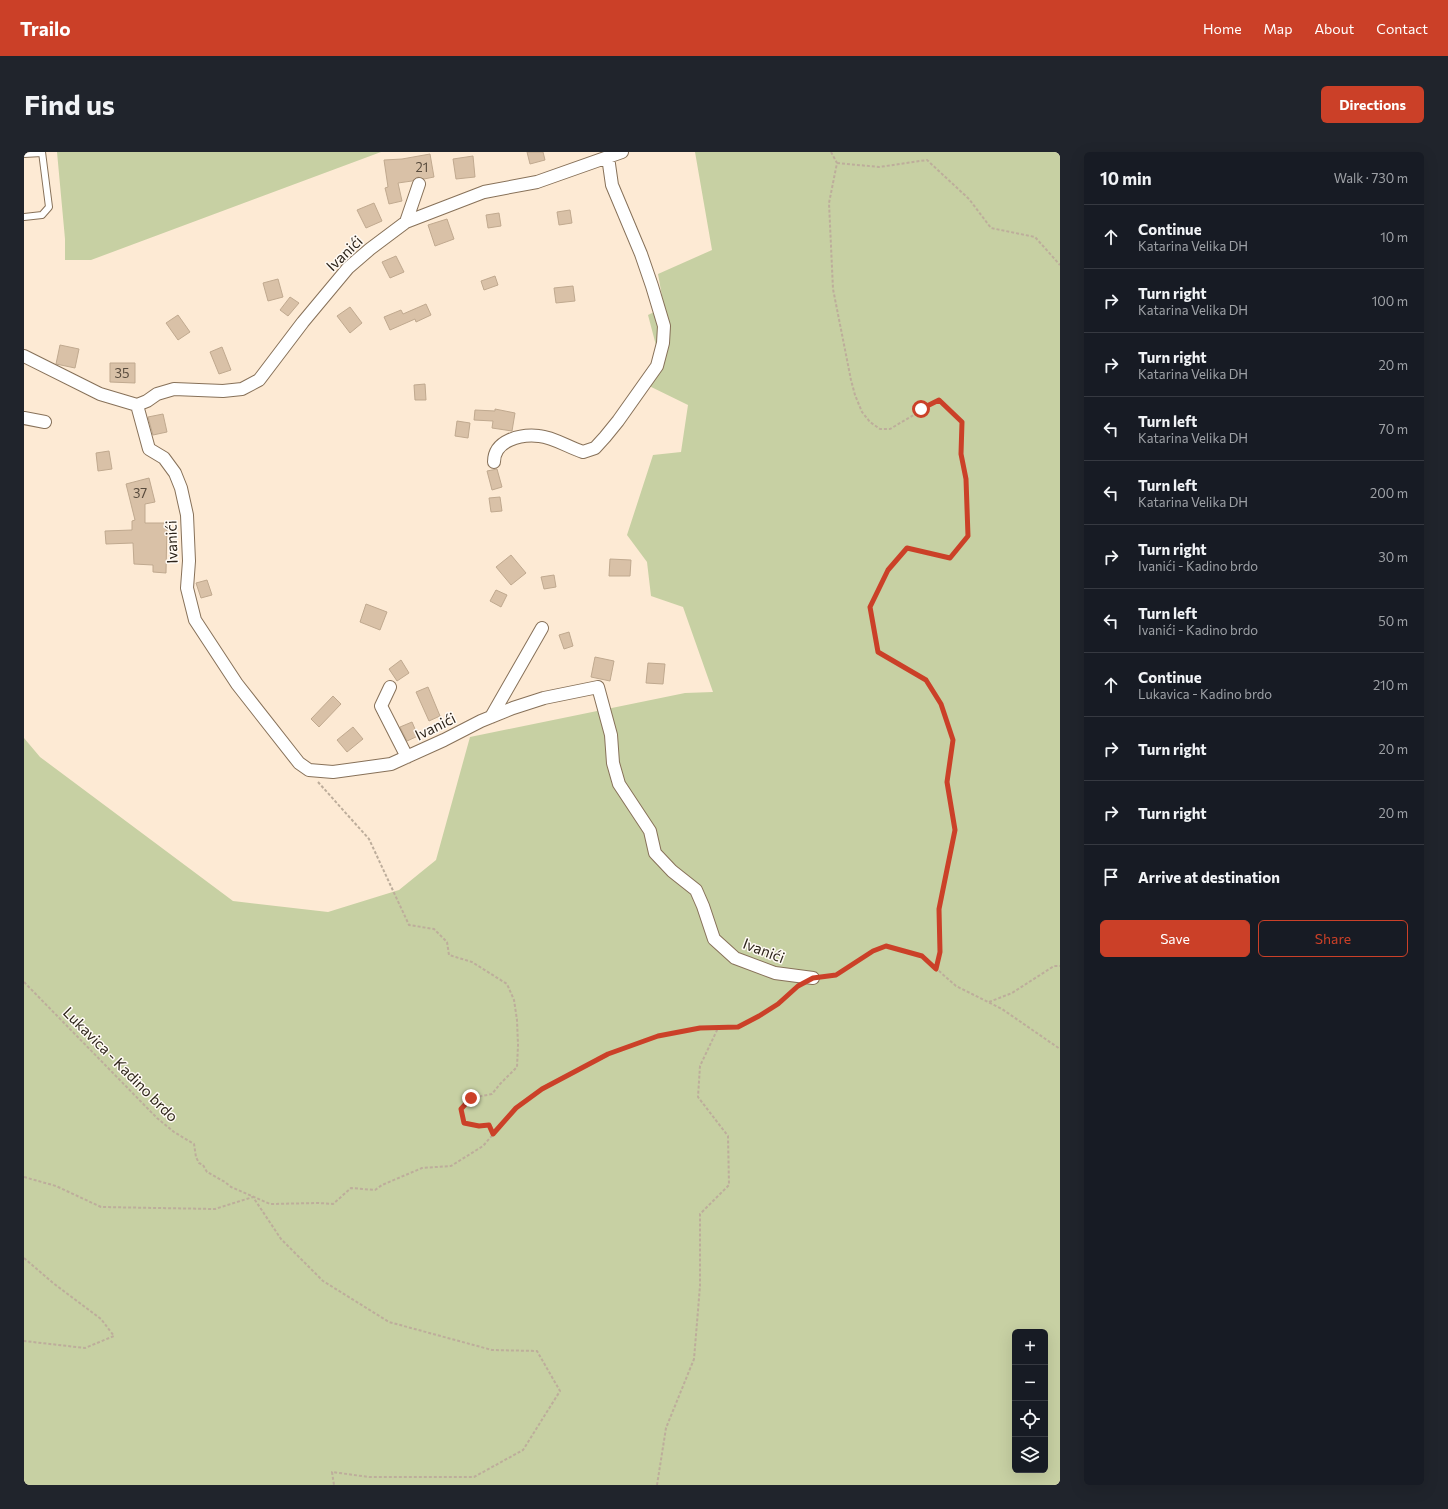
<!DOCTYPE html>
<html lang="en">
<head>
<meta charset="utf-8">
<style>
  body { margin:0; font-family:Commissioner,sans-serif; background:#20242c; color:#f1f3f6 }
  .controls { position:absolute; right:12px; bottom:12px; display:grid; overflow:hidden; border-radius:6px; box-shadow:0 4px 16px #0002 }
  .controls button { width:36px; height:36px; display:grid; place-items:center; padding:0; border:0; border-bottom:1px solid #363941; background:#171b24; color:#f1f3f6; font:20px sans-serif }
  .stop { position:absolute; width:12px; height:12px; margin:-9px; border:3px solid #cb4028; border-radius:50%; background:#fff }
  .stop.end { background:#cb4028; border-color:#fff; box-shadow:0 1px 4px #0008 }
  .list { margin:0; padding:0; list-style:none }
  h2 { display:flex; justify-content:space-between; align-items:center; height:52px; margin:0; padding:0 16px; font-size:17px }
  h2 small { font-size:13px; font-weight:400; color:#9ea1a6 }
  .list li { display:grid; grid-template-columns:26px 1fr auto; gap:12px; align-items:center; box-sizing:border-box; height:64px; padding:0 16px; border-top:1px solid #363941 }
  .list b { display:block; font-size:15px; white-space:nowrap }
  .list p { margin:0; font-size:13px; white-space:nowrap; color:#9ea1a6 }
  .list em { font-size:13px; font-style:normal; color:#9ea1a6 }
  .actions { display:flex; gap:8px; padding:12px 16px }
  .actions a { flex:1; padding:9px 0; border:1px solid #cb4028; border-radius:6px; text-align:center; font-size:14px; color:#cb4028 }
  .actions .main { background:#cb4028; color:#fff }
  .icon { flex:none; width:22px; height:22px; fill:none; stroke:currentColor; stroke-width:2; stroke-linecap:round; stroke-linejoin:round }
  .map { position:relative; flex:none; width:1036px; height:1333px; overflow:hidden; border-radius:6px }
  header { display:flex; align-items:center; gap:24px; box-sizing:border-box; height:56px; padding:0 20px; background:#cb4028; color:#fff }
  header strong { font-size:19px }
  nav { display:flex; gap:22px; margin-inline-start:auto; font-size:14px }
  .intro { display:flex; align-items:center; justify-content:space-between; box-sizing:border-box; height:96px; padding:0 24px }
  h1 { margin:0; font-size:28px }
  .button { padding:10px 18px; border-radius:6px; background:#cb4028; color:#fff; font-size:14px; font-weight:700 }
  main { display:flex; gap:24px; padding:0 24px }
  aside { flex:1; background:#171b24; border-radius:6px; box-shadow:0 4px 16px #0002 }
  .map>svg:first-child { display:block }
</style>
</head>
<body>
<header>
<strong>Trailo</strong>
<nav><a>Home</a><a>Map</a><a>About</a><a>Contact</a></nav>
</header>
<div class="intro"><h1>Find us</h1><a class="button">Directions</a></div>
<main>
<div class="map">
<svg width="1036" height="1333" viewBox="0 0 1036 1333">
  <rect width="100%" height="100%" fill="#fdead4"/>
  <!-- green -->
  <path fill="#c7d0a3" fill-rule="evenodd" d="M33,0H357L67,108H41V87Z
    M671,0H1036V1333H0V586L16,605L209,749L304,760L375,738L412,708L446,585L661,541L689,540L659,455L627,444L623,410L603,383L629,303L657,300L664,253L617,230L634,201L624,163L640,155L634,122L688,98ZM991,1180H1021V1318H991Z"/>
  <!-- building -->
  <path fill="#d9c1a7" stroke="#c0a98f" d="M503,0H519L521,8L506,12Z
    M406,2L410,25L400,27L394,25L388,29L374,31L378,49L365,52L361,36L364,35L360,8L378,7Z
    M449,4L451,25L432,27L429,7Z
    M350,51L358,69L342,76L333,58Z
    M546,58L548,71L535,73L533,60Z
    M475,61L477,74L464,76L462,63Z
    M423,67L430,87L411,94L404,73Z
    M372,104L380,120L366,126L358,110Z
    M471,124L474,133L460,138L457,129Z
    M254,127L259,145L244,149L239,131Z
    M549,134L551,149L532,151L530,136Z
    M266,145L275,151L264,164L256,158Z
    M402,152L407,163L392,170L391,167L366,178L360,165L377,158L379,162Z
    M326,155L338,171L326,181L313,164Z
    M154,163L166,180L154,188L142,171Z
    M36,193L55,197L51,216L32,212Z
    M198,195L207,218L195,222L186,200Z
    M86,211H111V231L86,230Z
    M401,232L402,248H391L390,233Z
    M471,257L491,261L488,279L468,276L469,269L450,268L451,258L471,259Z
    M139,262L143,280L129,283L124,265Z
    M433,269L446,271L444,286L431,284Z
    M85,299L88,317L74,319L72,301Z
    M473,317L478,335L468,338L463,319Z
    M125,326L131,350L121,352V371H143L142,421L129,420V413L110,412L109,391L82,392L81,379L108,378V369L111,368L102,332Z
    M476,345L478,359L467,360L465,346Z
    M487,403L502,421L487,433L472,415Z
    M586,407L607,408L606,424H585Z
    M530,423L532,435L520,437L517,425Z
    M183,428L188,443L177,446L172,431Z
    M472,438L483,443L477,455L466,449Z
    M342,452L363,460L356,478L336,470Z
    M545,480L549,494L540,497L535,483Z
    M571,505L590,509L586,529L567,525Z
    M377,508L385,521L373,529L365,517Z
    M624,511L641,512L639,532L622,531Z
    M404,535L416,564L405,569L392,540Z
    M309,544L317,552L295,575L287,567Z
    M388,570L394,584L383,589L376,575Z
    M329,575L339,587L323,600L313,588Z"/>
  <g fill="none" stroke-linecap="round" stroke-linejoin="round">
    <defs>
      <path id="service" d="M0,2L18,1
        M0,65L18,63L25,55L18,0"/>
      <path id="minor" d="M382,70L395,32
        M0,204L76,242L113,253L123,249L133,242L150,237L199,239L218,237L235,228L279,170L324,116L346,97L382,70L460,40L513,30L598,0
        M113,253L125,297L140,306L151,321L157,336L163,363L165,409L163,436L171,468L213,532L275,611L285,618L309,620L367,612L420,588L457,569L489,556L520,546L574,535L587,583L589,611L595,632L626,679L631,701L648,719L672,738L679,754L690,787L711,806L751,821L789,826
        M0,266L21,270
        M470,310C470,288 497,282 515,284C529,285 546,296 559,300L571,296L581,285L594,269L633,214L639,191L640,174L628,134L617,102L588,33L584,5
        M366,535L357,554L383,605
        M467,565L518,476"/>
    </defs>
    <!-- service casing -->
    <use href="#service" stroke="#877159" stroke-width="8"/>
    <!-- minor casing -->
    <use href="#minor" stroke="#877159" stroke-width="14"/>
    <!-- path -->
    <path stroke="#bdad9b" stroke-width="2" stroke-dasharray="3 2" stroke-linecap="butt" d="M807,0L813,11L805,51L809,137L827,228L831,243L838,260L846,270L856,277H866L915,248L938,270L937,303L942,327L943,385L926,406L883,396L864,418L846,455L854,501L902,528L917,552L929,588L923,630L931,678L915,757L916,800L912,817
      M813,11L855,15L903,8L945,47L967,76L1011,85L1036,113
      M294,630L345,687L385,773L410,777L423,790L425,803L448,810L483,832L490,848L493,868L494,893L493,915L476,932L468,942L447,946L437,957L440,971L455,974L465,973L469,982
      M800,825L812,823L849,799L862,794L898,804L932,834L978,857L1036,897
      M0,830L133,966L150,980L170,992L172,1005L175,1011L179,1013L183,1020L201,1030L207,1035L246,1052L295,1051L309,1052L327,1036L351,1038L358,1033L398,1016L427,1014L459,994L492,956L518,937L583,902L634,884L676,876L714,875L735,864L754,852L772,836
      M965,850L988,841L1030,814H1036
      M0,1025L32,1034L77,1055L191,1057L229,1045L257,1087L299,1129L365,1170L468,1198L513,1199L536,1239L499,1298L450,1325H345L308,1320L310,1333
      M0,1106L29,1131L77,1167L90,1184L61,1196L0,1189
      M633,1333L642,1276L670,1207L676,1134V1062L705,1033L704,984L674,945L676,914L694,876"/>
    <!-- service -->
    <use href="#service" stroke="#fff" stroke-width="6"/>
    <!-- minor -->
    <use href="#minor" stroke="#fff" stroke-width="12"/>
  </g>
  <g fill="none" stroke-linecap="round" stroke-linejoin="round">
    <!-- route -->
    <path stroke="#cb4028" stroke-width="5" d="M447,946L437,957L440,971L455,974L465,973L469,982L492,956L518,937L584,902L634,884L676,876L714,875L735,864L754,852L774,834L789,826L812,823L849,799L862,794L898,804L912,817L916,800L915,757L931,678L923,630L929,588L917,552L902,528L854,500L846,455L864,418L883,396L926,406L944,384L942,327L937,302L938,270L915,248L897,257"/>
  </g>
  <g text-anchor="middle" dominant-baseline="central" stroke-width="3" stroke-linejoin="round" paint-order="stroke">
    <!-- number labels -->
    <g font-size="13" fill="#584b3d">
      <text x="398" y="15">21</text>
      <text x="98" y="221">35</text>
      <text x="116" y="341">37</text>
    </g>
    <!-- street labels -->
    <g font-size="15" fill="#2d241a" stroke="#fffaf4">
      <text transform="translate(320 101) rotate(-44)">Ivanići</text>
      <text transform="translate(147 390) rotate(-92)">Ivanići</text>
      <text transform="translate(411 574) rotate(-26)">Ivanići</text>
      <text transform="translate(740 798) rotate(21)">Ivanići</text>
      <text transform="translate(97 912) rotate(45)">Lukavica - Kadino brdo</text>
    </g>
  </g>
</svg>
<div class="controls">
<button>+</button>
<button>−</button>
<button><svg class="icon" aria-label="locate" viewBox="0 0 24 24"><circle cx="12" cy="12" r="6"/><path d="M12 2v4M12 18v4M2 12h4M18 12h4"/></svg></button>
<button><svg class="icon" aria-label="layers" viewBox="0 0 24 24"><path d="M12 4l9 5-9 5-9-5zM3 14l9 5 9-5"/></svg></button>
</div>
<div class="stop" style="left:897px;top:257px"></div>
<div class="stop end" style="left:447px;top:946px"></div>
</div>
<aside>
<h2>10 min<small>Walk · 730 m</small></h2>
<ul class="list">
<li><svg class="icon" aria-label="ahead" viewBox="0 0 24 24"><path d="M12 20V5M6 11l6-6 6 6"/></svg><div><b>Continue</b><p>Katarina Velika DH</p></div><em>10 m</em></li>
<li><svg class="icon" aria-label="right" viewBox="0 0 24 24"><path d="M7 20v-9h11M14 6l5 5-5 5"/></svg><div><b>Turn right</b><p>Katarina Velika DH</p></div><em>100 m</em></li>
<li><svg class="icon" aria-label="right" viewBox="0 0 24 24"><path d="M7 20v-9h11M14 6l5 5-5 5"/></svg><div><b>Turn right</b><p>Katarina Velika DH</p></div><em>20 m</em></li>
<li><svg class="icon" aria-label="left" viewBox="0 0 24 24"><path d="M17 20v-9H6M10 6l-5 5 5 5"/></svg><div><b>Turn left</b><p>Katarina Velika DH</p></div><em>70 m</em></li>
<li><svg class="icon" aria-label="left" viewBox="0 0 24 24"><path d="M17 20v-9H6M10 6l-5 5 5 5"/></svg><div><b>Turn left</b><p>Katarina Velika DH</p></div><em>200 m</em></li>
<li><svg class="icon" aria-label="right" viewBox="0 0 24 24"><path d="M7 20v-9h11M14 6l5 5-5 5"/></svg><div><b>Turn right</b><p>Ivanići - Kadino brdo</p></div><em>30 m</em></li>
<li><svg class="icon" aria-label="left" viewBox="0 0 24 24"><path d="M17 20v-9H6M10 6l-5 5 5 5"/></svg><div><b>Turn left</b><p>Ivanići - Kadino brdo</p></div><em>50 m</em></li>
<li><svg class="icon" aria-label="ahead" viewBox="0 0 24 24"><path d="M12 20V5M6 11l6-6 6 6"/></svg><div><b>Continue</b><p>Lukavica - Kadino brdo</p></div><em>210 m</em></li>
<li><svg class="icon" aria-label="right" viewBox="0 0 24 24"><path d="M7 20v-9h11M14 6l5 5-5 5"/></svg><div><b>Turn right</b></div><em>20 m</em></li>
<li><svg class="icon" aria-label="right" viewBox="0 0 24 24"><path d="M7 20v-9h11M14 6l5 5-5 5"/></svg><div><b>Turn right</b></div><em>20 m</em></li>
<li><svg class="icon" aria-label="arrive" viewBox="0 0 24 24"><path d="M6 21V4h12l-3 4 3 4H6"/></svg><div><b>Arrive at destination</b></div></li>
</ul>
<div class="actions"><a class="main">Save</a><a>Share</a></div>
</aside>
</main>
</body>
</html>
